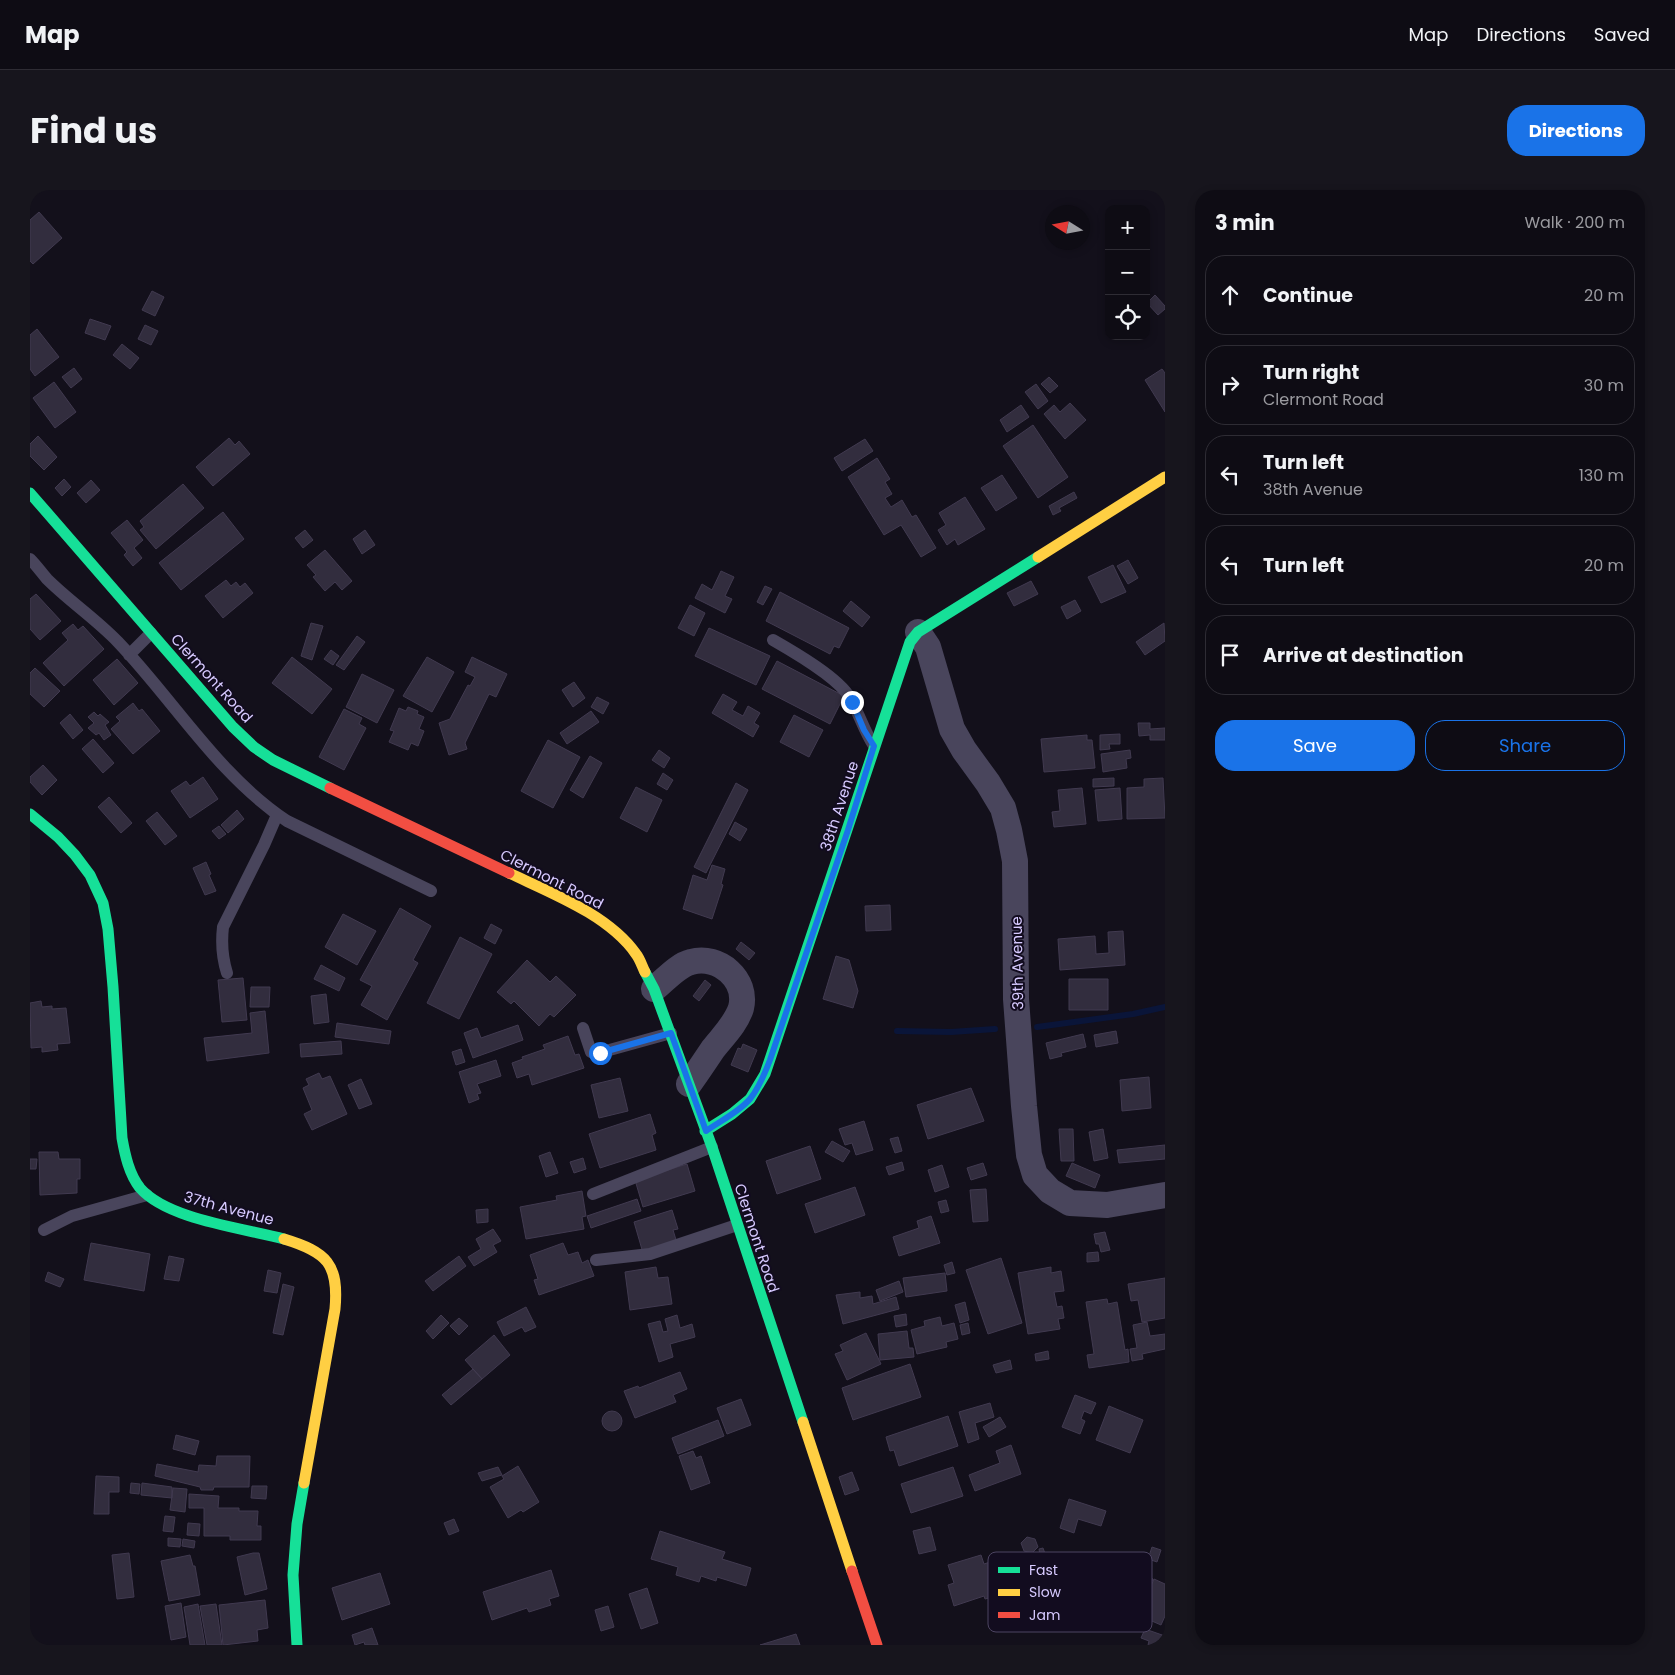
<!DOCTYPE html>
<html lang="en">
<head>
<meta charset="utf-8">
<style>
  body { margin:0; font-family:Poppins,sans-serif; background:#17151d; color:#f1f3f6 }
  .controls { position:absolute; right:15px; top:15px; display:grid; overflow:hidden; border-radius:10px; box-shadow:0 2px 8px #0003 }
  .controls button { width:45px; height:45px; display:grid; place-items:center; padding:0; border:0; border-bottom:1px solid #2e2c34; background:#0e0c14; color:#f1f3f6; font:25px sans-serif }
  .compass { position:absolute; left:1015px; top:15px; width:45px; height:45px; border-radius:50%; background:#0e0c14; box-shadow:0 2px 8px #0003; rotate:281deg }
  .stop { position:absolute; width:15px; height:15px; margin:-11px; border:4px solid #1a73e8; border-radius:50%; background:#fff }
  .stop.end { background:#1a73e8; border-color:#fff; box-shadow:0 1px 5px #0008 }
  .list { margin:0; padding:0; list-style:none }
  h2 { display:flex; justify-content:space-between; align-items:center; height:65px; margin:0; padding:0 20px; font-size:21px }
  h2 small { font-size:16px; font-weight:400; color:#9b9ba0 }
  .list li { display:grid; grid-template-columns:32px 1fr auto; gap:15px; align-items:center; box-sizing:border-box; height:80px; margin:0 10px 10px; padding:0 10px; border:1px solid #2e2c34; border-radius:20px }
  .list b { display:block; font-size:19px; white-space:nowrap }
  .list p { margin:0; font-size:16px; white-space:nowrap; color:#9b9ba0 }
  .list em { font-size:16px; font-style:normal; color:#9b9ba0 }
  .actions { display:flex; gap:10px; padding:15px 20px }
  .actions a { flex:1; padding:11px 0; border:1px solid #1a73e8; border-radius:20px; text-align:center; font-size:18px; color:#1a73e8 }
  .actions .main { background:#1a73e8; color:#fff }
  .icon { flex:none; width:28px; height:28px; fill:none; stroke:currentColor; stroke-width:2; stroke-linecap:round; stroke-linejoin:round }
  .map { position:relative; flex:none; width:1135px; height:1455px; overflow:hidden; border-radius:20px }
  header { display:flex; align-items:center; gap:30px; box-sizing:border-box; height:70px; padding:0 25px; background:#0e0c14; border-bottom:1px solid #2e2c34 }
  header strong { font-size:24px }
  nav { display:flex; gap:28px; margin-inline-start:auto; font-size:18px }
  .intro { display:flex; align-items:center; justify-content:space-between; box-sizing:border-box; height:120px; padding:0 30px }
  h1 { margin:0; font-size:35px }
  .button { padding:12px 22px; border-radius:20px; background:#1a73e8; color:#fff; font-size:18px; font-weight:700 }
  main { display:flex; gap:30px; padding:0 30px }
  aside { flex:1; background:#0e0c14; border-radius:20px; box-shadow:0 2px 8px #0003 }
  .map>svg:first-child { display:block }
</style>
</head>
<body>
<header>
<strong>Map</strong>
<nav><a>Map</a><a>Directions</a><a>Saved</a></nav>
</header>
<div class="intro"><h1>Find us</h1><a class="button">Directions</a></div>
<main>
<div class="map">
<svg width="1135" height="1455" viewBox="0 0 1135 1455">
  <rect width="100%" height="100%" fill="#13101b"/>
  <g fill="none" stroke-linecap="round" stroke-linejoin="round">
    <!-- stream -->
    <path stroke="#0a1539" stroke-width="6" d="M1007,837L1103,824L1135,817
      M867,841L921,842L965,839"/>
  </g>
  <!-- building -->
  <path fill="#322d3e" stroke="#413a50" d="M9,22L32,48L3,74L0,71V30Z
    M122,101L134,107L125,126L112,120Z
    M1125,105L1135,116V119L1128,125L1117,113Z
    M60,129L81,136L75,150L55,143Z
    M115,135L128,141L121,155L108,149Z
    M7,139L29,167L5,186L0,179V145Z
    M92,154L109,168L100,179L83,165Z
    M44,178L52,189L41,198L32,187Z
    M1132,179L1135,183V222L1115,190Z
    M1019,187L1028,196L1020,203L1011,194Z
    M24,192L46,222L25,238L3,208Z
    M1006,194L1018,211L1008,219L995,202Z
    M1040,213L1056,230L1035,249L1014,224L1024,215L1030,222Z
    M991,215L999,227L977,242L970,230Z
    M1003,235L1038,287L1008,308L973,256Z
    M8,246L27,267L14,280L0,266V254Z
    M199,248L205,255L209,251L220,264L183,296L166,277Z
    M835,249L843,261L812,281L804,268Z
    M847,268L860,289L855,292L862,304L855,308L861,317L872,310L882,327L886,325L906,358L891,367L871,335L854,345L818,287Z
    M972,285L987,308L966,321L951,298Z
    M34,289L41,297L32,306L25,298Z
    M61,290L70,300L56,313L47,303Z
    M153,294L174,318L126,359L110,340L114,337L110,331Z
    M1044,302L1047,308L1029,318L1031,321L1023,325L1019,316Z
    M935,307L955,339L928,355L925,349L917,355L908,340L916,335L909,323Z
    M193,322L214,349L151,400L129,373Z
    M97,330L113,350L104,358L112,368L103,376L94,365L97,362L81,343Z
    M275,340L283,350L273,358L265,348Z
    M335,340L345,355L332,364L323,349Z
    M295,360L322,391L312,400L305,392L295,401L283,387L286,385L277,375Z
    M1098,370L1108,388L1098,394L1087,376Z
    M1083,375L1096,402L1071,413L1058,387Z
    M691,381L704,387L695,406L702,409L695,423L665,408L672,394L682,400Z
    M196,390L201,396L206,392L210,397L215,393L223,403L193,428L175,406Z
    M1001,391L1008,404L984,416L977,403Z
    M735,396L742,399L733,415L727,412Z
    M750,402L819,438L809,458L804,456L800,464L736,431Z
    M6,404L31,431L10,450L0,439V409Z
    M1045,410L1051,421L1037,429L1031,417Z
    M821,411L840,427L832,437L813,421Z
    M660,415L675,423L664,446L648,438Z
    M281,433L293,436L282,470L271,466Z
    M1134,433L1135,451L1115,465L1106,452Z
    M43,434L48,440L53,436L74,459L34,496L13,473L38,450L32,443Z
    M679,438L740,466L726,495L665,466Z
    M327,446L335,452L314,480L306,475Z
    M301,460L309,466L303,475L294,469Z
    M262,467L302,499L282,524L242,493Z
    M397,467L424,482L402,522L373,506Z
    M442,467L477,484L466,507L459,504L435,553L437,559L419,565L409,533L420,529L438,495L440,496L445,487L435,482Z
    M87,469L108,493L84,515L63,490Z
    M747,471L814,506L800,534L732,499Z
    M5,478L30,501L14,517L0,504V483Z
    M332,484L364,500L347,533L316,517Z
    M544,492L555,508L543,517L532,500Z
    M693,504L707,512L702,520L713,526L718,516L730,523L724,533L729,536L723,547L682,523Z
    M567,507L579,513L573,524L561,517Z
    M103,513L109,521L112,519L130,541L103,564L81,539L90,531L86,527Z
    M378,517L388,521L387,524L394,527L389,539L394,541L388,556L381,553L378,560L359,552L364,541L360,540L369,518L376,521Z
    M314,519L332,528L329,534L336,538L314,580L289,567Z
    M561,521L569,532L537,554L530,543Z
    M64,522L68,526L70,524L79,532L75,535L81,545L74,550L69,543L66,545L58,538L64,533L58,527Z
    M40,524L53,540L43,549L30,533Z
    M764,525L793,540L779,567L750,552Z
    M1108,533H1120V539L1135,538V550H1120V545L1109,546Z
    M1090,544V554H1079L1080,559L1070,560V545Z
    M1057,545V550H1062L1065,578L1014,582L1011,549Z
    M63,549L84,573L73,583L52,559Z
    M518,550L550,567L523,618L491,601Z
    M629,560L640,568L634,578L622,570Z
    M1100,560L1101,568L1096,569L1097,578L1073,582L1071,564Z
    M560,566L572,573L553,608L540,600Z
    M13,575L27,590L12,605L0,592V587Z
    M633,583L643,590L637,600L627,594Z
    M173,587L188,609L160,628L141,601L156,591L160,596Z
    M1084,588V596L1063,597V589Z
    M1133,588L1135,628L1097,629V598L1114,597V589Z
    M706,593L718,600L676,683L664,677Z
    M606,597L632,610L617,642L590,628Z
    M1052,598L1056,634L1024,637L1022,622L1030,621L1028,600Z
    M1090,598L1092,629L1068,631L1065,600Z
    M79,607L102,633L91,643L68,617Z
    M207,620L214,629L198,643L191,635Z
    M127,622L147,646L135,655L116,631Z
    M705,632L717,639L710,651L699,644Z
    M189,636L196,644L189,649L182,641Z
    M176,672L181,684L179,685L186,701L175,705L163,678Z
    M682,675L695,679L691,694L693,695L682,729L653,719L663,685L677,690Z
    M860,715L861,740L836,741L835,716Z
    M370,718L401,736L383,770L388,773L357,830L331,815L342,796L330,790Z
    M313,724L346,741L327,775L295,757Z
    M461,734L472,740L465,754L454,748Z
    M1093,741L1095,775L1030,780L1028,749L1065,746L1066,764L1079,763L1078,742Z
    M430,747L462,764L429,829L397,813Z
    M711,752L725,763L719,770L706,759Z
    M806,766L819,770L828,801L823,818L793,809Z
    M497,770L520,792L526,786L546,805L524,827L520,824L509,836L484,811L481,814L467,802Z
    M291,775L315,788L309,801L284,789Z
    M213,788L217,830L192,832L188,790Z
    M1039,789H1078V820H1039Z
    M675,790L681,795L669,811L663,806Z
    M221,797H240L239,817H220Z
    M296,804L299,832L284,834L281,806Z
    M11,811L12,817L22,816V819L36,818L40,853L27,854L28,860L12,862V857L1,858L0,813Z
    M235,821L239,863L177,871L174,848L222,843L220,823Z
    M307,833L361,841L359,854L305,847Z
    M488,835L493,850L443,868L434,843L447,838L451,848Z
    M1086,841L1088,853L1066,857L1064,845Z
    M1053,844L1056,857L1031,863L1032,866L1020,869L1016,853Z
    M538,846L545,865L549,864L554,878L502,895L499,884L487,888L482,873L493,869L492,867L515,859L513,855Z
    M311,851L312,864L271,867L270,854Z
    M713,854L727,860L718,882L701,875L708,858L711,859Z
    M431,859L435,872L426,875L422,862Z
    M466,870L471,886L447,894L451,903L447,904L449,909L439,913L429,882Z
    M289,883L292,889L300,886L317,924L282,940L274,924L282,920L273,898L279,895L276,889Z
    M1119,887L1121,918L1092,921L1090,890Z
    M590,888L598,921L569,928L561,895Z
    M331,889L342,914L329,919L318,895Z
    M941,898L954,931L898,949L887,915Z
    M620,924L626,943L622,945L626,960L570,978L559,944Z
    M834,931L843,960L826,965L822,953L815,955L809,939Z
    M1029,939H1043L1044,971H1031Z
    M1073,939L1078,968L1064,971L1059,942Z
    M868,947L872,961L865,963L860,949Z
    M802,951L820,961L813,972L795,962Z
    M1135,955V969L1089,973L1087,960Z
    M780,956L791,989L747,1004L736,971Z
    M9,962H28L29,969H50V989H47V1003L10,1005Z
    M520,962L528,983L516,987L509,966Z
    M553,968L556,979L544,983L540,972Z
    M0,969H7L6,979H0Z
    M872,972L874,980L859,985L856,977Z
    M953,973L957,985L941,990L937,978Z
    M1042,973L1070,985L1065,998L1036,986Z
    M657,974L665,1001L613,1017L605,990Z
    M912,975L919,997L905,1002L898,980Z
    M825,997L835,1025L785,1043L775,1014Z
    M956,999L958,1031L943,1032L940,1000Z
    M552,1001L556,1026L552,1027L554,1039L496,1049L490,1017L527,1010L526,1006Z
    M607,1009L611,1021L561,1038L557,1026Z
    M916,1010L919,1021L911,1023L908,1012Z
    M458,1019V1032L447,1033L446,1020Z
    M642,1020L648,1039L643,1040L647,1053L613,1063L604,1032Z
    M901,1026L910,1053L869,1066L863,1047L889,1038L887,1031Z
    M463,1039L471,1051L463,1055L467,1062L444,1076L438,1067L451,1059L446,1049Z
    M1075,1042L1080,1060L1071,1062L1069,1054H1066L1064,1044Z
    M61,1053L120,1064L114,1101L54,1090Z
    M533,1053L538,1065L548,1062L552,1073L558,1070L564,1086L509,1105L504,1090L508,1089L500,1065Z
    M1068,1062L1069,1071L1057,1072V1063Z
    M139,1066L154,1069L149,1091L134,1089Z
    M429,1066L436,1076L403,1101L395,1091Z
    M971,1068L992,1133L958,1144L936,1080Z
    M922,1072L925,1083L917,1085L914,1075Z
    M626,1077L628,1088L638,1087L642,1114L600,1120L595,1082Z
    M1021,1077V1083L1031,1081L1034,1101L1024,1102L1027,1117L1032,1116L1034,1128L1028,1129L1030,1139L998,1144L988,1083Z
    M238,1080L251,1083L247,1103L234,1101Z
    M18,1082L34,1089L30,1097L15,1091Z
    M915,1083L917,1101L876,1107L873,1088Z
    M1135,1088V1128L1112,1132L1108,1110L1101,1111L1098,1094Z
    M869,1091L873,1102L850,1111L846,1100Z
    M253,1094L264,1097L253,1145L243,1143Z
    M830,1102V1108L842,1106L843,1114L866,1107L869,1119L813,1134L806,1105Z
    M1077,1109L1078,1114L1087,1112L1095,1160L1098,1159L1099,1172L1059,1178L1057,1165L1064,1164L1056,1112Z
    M935,1112L939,1130L930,1133L925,1115Z
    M496,1117L506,1137L495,1142L492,1137L474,1146L467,1132Z
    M876,1124L877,1135L866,1137L864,1126Z
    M411,1125L419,1133L403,1149L396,1141Z
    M647,1125L650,1138L662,1134L665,1147L640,1154L643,1167L629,1172L618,1134L630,1131L633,1142L638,1141L635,1129Z
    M910,1127L912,1136L924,1133L928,1149L916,1152L917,1157L887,1164L881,1140L895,1136L894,1131Z
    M429,1128L438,1136L429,1145L420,1136Z
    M1117,1132L1120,1146L1135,1144V1159L1112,1164L1113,1169L1102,1171L1100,1159L1107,1158L1103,1135Z
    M938,1133L940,1143L932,1145L930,1135Z
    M877,1141L879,1158H883L884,1167L850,1170L848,1144Z
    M836,1143L851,1174L817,1190L805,1164L813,1161L810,1155Z
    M464,1145L480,1165L452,1189L435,1170Z
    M1018,1161L1019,1169L1006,1171L1005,1164Z
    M980,1170L982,1179L966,1183L963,1175Z
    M880,1174L891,1207L823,1230L812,1198Z
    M443,1179L452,1189L421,1215L412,1205Z
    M650,1182L657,1199L643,1205L646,1212L605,1228L594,1201L608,1196L609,1198Z
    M1045,1205L1066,1213L1061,1224L1054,1221L1051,1229L1055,1231L1050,1244L1032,1237Z
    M711,1209L721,1235L697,1244L687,1218Z
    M960,1213L964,1227L945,1233L949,1249L938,1253L929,1222Z
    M1079,1216L1113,1230L1100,1263L1066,1250Z
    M572 1231a10 10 0 1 1 20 0a10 10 0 1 1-20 0Z
    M918,1226L928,1256L869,1276L864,1260L860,1261L856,1247Z
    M970,1227L976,1237L959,1247L953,1237Z
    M688,1230L694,1246L648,1264L642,1248Z
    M146,1245L169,1251L165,1265L143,1259Z
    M981,1255L991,1284L945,1301L939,1285L970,1273L966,1261Z
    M663,1261L666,1268L671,1266L680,1293L661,1300L649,1266Z
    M187,1266H220L219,1297H184L183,1300H171L170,1297L125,1286L127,1274L168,1282L169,1275L186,1276Z
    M488,1276L509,1312L493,1322L491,1320L478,1328L460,1297L474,1289L472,1286Z
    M468,1277L472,1285L452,1291L448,1283Z
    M923,1277L933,1306L881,1323L871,1294Z
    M822,1282L829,1300L815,1305L809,1287Z
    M66,1286L89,1287V1302H79V1324H64Z
    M101,1293L110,1294L109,1304L100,1303Z
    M112,1293L142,1297V1308L111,1305Z
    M222,1296H237L236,1309L221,1308Z
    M143,1298L157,1299L155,1322L140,1320Z
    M159,1304L189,1306L188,1318H209V1321H228L227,1336H231V1350H200V1346H174V1318H159Z
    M1039,1309L1076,1321L1071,1336L1048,1329L1044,1343L1030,1338Z
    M135,1326L145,1327L143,1342L133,1341Z
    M424,1329L429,1341L419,1345L414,1333Z
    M158,1333L170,1334L169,1346L157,1345Z
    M900,1337L906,1360L889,1364L883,1341Z
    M630,1341L695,1362L692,1369L721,1378L716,1396L687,1387L686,1391L671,1386L669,1392L646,1385L648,1377L621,1369Z
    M997,1347L1005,1349L1008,1357L1002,1363L994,1361L991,1353Z
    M138,1348L151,1349L150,1357L138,1356Z
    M153,1349L165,1351L164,1358L152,1356Z
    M1122,1357L1131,1360L1127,1372L1118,1369Z
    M1013,1358L1022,1383L1009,1387L1003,1367L1010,1365L1009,1359Z
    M99,1363L104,1407L87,1409L82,1365Z
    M223,1363H229L237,1399L215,1405L207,1367Z
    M985,1364L994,1394L973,1400L974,1404L955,1409L954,1406L924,1416L918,1395L924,1393L918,1375L951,1365L954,1374Z
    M160,1365L163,1376H165L170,1405L139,1411L131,1371Z
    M521,1380L529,1406L519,1409L521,1415L499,1422L497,1418L462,1430L453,1402Z
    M1104,1380L1123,1389L1108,1422L1089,1414Z
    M350,1383L360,1414L312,1430L302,1398Z
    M1124,1389L1135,1394V1426L1131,1435L1108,1425Z
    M617,1398L628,1433L611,1439L599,1404Z
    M235,1410L238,1438L227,1440L228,1451L193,1455L189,1415Z
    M151,1413L156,1447L141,1450L135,1416Z
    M168,1414L175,1455H160L154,1417Z
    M186,1414L192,1455H177L170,1416Z
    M578,1416L584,1437L571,1441L565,1420Z
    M342,1438L348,1455H335L334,1452L325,1455L322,1445Z
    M1115,1439L1135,1446V1455H1118L1119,1451L1111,1448Z
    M766,1444L770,1455H730Z"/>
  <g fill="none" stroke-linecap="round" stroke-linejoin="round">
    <!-- lane -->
    <path stroke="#49455c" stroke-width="12" d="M0,369C6,375 11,382 17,389C39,411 66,429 88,452C145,512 188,585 257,631L401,701
      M743,450C764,462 809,488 820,508C829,523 834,541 844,556
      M99,465L121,443
      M197,783C192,767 191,754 193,737L234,655L247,625
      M553,838L561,862L565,864L641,843
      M563,1004L682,957
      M14,1040L42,1026L117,1005
      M566,1070L620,1064L707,1035"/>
    <!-- street -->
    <path stroke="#49455c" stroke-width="26" d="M888,442L898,457L922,539L934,560L958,593L973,618L979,640L985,671L986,809L994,916L999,965L1005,985L1020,1001L1040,1013L1077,1015L1135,1005
      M624,799C635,790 648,775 661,772C689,764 718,790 711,818C706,834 693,846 683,859C675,871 667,883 659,894"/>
    <!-- fast -->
    <path stroke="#16e098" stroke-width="11" d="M0,303L203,537L224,557L243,570L300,598
      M0,624L28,647L45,665L60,685L73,713L78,739L83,797L92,948C95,965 99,984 110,998C138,1030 214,1038 254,1049
      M615,782L624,799L682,957L773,1232
      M675,941L702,924L720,909L735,884L880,452L888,442L1008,367
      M267,1455L263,1385L267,1334L274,1293"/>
    <!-- slow -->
    <path stroke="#ffcf43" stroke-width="11" d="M1008,367L1135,287
      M479,683C521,703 579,725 606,764C610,769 612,776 615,782
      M254,1049C297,1062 309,1074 305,1119L274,1293
      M773,1232L822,1381"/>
    <!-- jam -->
    <path stroke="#f24e42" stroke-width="11" d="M300,598L479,683
      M822,1381L847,1455"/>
  </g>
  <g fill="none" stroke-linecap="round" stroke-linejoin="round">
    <!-- route -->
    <path stroke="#1a73e8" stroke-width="6" d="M570,863L641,843L676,941C690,931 709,922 720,909C729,898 735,883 740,870L818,640L844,556L834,540L822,512"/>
  </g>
  <g text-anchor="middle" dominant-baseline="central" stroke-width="4" stroke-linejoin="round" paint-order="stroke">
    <!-- street labels -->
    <g font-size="15" fill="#d7caff" stroke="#120c1f">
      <text transform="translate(182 488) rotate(48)">Clermont Road</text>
      <text transform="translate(809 616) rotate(-72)">38th Avenue</text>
      <text transform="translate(522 689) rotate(27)">Clermont Road</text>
      <text transform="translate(987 773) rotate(-91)">39th Avenue</text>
      <text transform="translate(199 1018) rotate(15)">37th Avenue</text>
      <text transform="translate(727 1048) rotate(72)">Clermont Road</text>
    </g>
  </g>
  <!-- legend -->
  <rect x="958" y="1362" width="164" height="80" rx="8" fill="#120c1f" stroke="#4d4562" stroke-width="1"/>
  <rect x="968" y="1377" width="22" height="6" fill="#16e098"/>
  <rect x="968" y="1399" width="22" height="7" fill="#ffcf43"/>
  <rect x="968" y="1422" width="22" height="6" fill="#f24e42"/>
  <g font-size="14" fill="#d7caff">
    <text x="999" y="1385">Fast</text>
    <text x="999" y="1407">Slow</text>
    <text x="999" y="1430">Jam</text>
  </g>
</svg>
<div class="controls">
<button>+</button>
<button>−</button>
<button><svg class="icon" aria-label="locate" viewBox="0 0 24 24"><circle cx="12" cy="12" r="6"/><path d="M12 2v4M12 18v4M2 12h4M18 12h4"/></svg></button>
</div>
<svg class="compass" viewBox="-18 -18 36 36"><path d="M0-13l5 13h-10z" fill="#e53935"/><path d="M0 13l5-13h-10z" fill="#9b9ba0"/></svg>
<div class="stop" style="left:570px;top:863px"></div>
<div class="stop end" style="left:822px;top:512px"></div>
</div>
<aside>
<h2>3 min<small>Walk · 200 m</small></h2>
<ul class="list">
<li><svg class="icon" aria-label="ahead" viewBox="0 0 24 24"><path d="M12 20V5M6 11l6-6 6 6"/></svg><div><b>Continue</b></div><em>20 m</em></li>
<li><svg class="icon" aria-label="right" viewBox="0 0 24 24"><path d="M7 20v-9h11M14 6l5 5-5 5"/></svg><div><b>Turn right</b><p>Clermont Road</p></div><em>30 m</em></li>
<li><svg class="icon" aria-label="left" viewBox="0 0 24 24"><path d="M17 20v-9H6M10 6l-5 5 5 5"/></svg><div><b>Turn left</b><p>38th Avenue</p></div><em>130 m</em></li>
<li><svg class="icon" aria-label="left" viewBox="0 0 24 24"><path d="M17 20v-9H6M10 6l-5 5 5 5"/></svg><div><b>Turn left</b></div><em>20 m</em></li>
<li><svg class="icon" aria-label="arrive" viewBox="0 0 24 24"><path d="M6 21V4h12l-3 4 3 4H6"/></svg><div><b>Arrive at destination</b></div></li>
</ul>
<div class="actions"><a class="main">Save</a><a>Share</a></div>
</aside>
</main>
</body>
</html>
